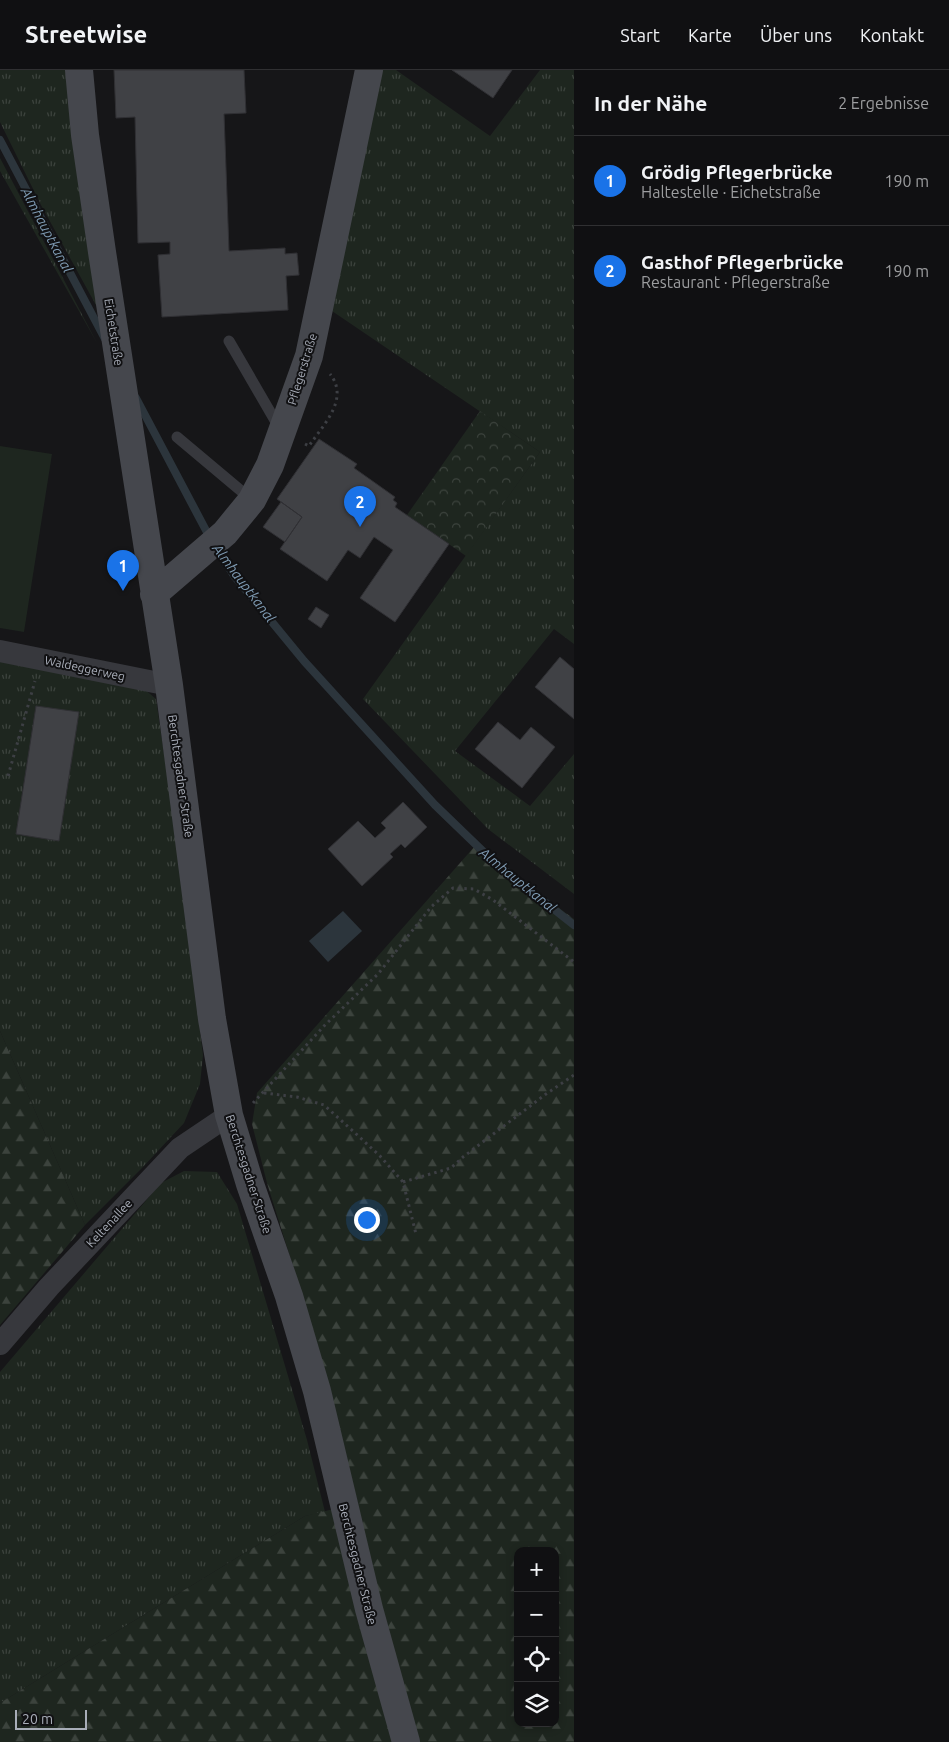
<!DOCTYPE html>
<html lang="de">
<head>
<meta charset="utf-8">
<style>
  body { margin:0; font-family:Ubuntu,sans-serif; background:#19191b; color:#f1f3f6 }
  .controls { position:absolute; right:15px; bottom:15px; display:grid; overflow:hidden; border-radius:10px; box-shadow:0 2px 8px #0003 }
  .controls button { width:45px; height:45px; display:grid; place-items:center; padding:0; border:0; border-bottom:1px solid #303032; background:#101012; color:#f1f3f6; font:25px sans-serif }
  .scale { position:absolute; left:15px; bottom:12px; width:72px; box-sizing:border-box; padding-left:5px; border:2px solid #a8adb8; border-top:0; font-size:14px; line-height:18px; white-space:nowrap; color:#a8adb8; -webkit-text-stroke:4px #111113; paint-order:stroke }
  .you { position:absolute; left:366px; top:1149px; width:18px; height:18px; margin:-12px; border:4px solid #fff; border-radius:50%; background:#1a73e8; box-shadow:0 0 0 8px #1a73e833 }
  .badge { display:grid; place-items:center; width:32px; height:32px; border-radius:50%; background:#1a73e8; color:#fff; font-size:16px; font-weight:700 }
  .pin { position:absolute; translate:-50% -41px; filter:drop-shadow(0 1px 2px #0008) }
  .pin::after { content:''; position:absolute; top:26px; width:18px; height:15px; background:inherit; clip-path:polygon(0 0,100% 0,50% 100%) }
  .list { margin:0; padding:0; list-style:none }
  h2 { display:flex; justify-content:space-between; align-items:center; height:65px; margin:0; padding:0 20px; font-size:21px }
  h2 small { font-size:16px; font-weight:400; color:#9c9d9f }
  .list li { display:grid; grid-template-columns:32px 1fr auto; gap:15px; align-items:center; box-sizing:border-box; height:90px; padding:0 20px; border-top:1px solid #303032 }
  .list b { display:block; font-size:19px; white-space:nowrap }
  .list p { margin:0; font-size:16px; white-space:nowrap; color:#9c9d9f }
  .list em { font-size:16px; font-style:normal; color:#9c9d9f }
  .icon { flex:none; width:28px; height:28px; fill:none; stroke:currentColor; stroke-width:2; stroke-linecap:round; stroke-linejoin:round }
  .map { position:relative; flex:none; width:574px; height:1672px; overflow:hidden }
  header { display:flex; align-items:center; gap:30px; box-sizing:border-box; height:70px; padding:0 25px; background:#101012; border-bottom:1px solid #303032 }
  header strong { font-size:24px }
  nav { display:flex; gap:28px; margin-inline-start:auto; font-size:18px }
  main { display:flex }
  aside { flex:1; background:#101012 }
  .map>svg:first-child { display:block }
</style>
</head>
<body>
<header>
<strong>Streetwise</strong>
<nav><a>Start</a><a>Karte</a><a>Über uns</a><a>Kontakt</a></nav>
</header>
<main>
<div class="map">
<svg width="574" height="1672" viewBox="0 0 574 1672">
  <defs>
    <pattern id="grass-tufts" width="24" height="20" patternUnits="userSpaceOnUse" patternTransform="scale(1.25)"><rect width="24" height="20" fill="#1e261f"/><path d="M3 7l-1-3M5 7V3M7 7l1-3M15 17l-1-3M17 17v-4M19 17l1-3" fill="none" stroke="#3c433d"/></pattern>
    <pattern id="forest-firs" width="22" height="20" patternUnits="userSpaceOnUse" patternTransform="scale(1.25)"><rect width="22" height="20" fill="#1e261f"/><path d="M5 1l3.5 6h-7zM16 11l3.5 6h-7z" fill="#3c433d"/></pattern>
    <pattern id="park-crowns" width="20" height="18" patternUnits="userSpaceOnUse" patternTransform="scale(1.25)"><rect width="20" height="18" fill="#1e261f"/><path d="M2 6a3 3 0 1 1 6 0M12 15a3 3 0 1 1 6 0" fill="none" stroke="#3c433d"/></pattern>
  </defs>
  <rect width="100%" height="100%" fill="#161618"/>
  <!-- grass -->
  <path fill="url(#grass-tufts)" d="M0,0H67L71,59L97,237L41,135L0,52Z
    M382,0H396L490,66L540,0H574V574L554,559L455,681L530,736L574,684V824L488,759L363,629L540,382L332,241Z
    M0,87V88L97,273L0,101Z
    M0,589L136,612L156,629L174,752L203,985L200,1014L184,1053L142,1098L85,1155L0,961Z
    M184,1101L217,1102L237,1134L307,1370L325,1442L305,1446L0,1633V1302L161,1113Z"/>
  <!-- forest -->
  <path fill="url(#forest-firs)" fill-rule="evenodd" d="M475,776L574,849V1672H0V1633L305,1446L358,1433L301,1222L267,1113L252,1054L257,1023ZM518,1481H555V1653H518Z
    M0,961L85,1155L0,1255Z"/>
  <!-- park -->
  <path fill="url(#park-crowns)" d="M480,341L540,382L466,486L407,445Z"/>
  <!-- pitch -->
  <path fill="#1e261f" d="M0,376L52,384L24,562L0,558Z"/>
  <!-- water -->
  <path fill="#2c353c" d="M343,841L362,861L328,892L309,871Z"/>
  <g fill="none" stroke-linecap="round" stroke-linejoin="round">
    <!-- stream -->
    <path stroke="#2c353c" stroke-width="8" d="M0,70L105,269
      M136,328L210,468
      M216,478L235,507L304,591L435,735L493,791L574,855"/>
  </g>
  <!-- building -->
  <path fill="#404145" stroke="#303034" d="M114,0H244L246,43L224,44L229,181L285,178V184L297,183L299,205L286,206L288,240L162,247L158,185L170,184V172L138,173L135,47L116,48Z
    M452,0H512L493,28Z
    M319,369L357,394L354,398L395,427L393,430L397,433L395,437L449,474L395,552L360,528L393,480L374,467L360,488L348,480L327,511L280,479L302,447L277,429Z
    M281,432L302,447L285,472L263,457Z
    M316,537L329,545L321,558L308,549Z
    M560,587L574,599V649L535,617Z
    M36,636L79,642L59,771L16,764Z
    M498,652L520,670L531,657L555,677L522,718L475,679Z
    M403,732L427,757L405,778L401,774L390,784L393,787L362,816L328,779L358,751L375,768L386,758L381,753Z"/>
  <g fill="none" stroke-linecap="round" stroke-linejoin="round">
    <!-- path -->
    <path stroke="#3d3f44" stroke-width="3" stroke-dasharray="2.5 4" stroke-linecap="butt" d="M305,374L309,376C323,355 350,329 330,304
      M8,706L35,611
      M264,1023L297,1027L324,1035L354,1062L380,1086L403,1112L416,1164
      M253,1033L325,955L378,904L431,837L453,818L474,819L493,830L574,892
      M403,1112L451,1098L463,1087L546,1024L574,1005"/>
    <!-- lane -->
    <path stroke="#37383d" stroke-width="11" d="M229,271L280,359
      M177,367L252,430"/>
    <!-- street -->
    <path stroke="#37383d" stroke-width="22" d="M0,581L169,615
      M0,1274L49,1217L180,1078L229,1045"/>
    <!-- secondary -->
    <path stroke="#45474d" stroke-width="28" d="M79,0L85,65L102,182L169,615L212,949L229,1045L250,1114L289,1226L317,1321L369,1539L406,1672
      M154,524L225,463L252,430L270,395L309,286L369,0"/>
  </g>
  <g text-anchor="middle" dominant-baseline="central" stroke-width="4" stroke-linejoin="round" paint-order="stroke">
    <!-- street labels -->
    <g font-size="12" fill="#a8adb8" stroke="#111113">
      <text transform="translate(114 262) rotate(81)">Eichetstraße</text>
      <text transform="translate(302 299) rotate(-73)">Pflegerstraße</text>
      <text transform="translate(85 598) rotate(12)">Waldeggerweg</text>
      <text transform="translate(181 706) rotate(82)">Berchtesgadner Straße</text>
      <text transform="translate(249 1104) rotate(72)">Berchtesgadner Straße</text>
      <text transform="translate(109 1153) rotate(-47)">Keltenallee</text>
      <text transform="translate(358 1494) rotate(76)">Berchtesgadner Straße</text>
    </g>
    <!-- water labels -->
    <g font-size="14" font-style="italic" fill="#7f9bb3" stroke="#111113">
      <text transform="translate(47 160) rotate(62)">Almhauptkanal</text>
      <text transform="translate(244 513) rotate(53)">Almhauptkanal</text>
      <text transform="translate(518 810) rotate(39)">Almhauptkanal</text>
    </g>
  </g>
</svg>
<div class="controls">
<button>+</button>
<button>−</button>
<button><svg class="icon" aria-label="locate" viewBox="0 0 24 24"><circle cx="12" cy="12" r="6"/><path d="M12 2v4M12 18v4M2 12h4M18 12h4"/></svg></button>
<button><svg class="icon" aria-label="layers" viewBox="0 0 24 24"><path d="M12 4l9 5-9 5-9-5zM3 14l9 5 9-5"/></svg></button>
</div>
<div class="scale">20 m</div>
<div class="you"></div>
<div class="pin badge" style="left:123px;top:521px">1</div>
<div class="pin badge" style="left:360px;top:457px">2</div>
</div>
<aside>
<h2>In der Nähe<small>2 Ergebnisse</small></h2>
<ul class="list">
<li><span class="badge">1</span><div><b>Grödig Pflegerbrücke</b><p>Haltestelle · Eichetstraße</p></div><em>190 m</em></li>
<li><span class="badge">2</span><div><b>Gasthof Pflegerbrücke</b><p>Restaurant · Pflegerstraße</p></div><em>190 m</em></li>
</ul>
</aside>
</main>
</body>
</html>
